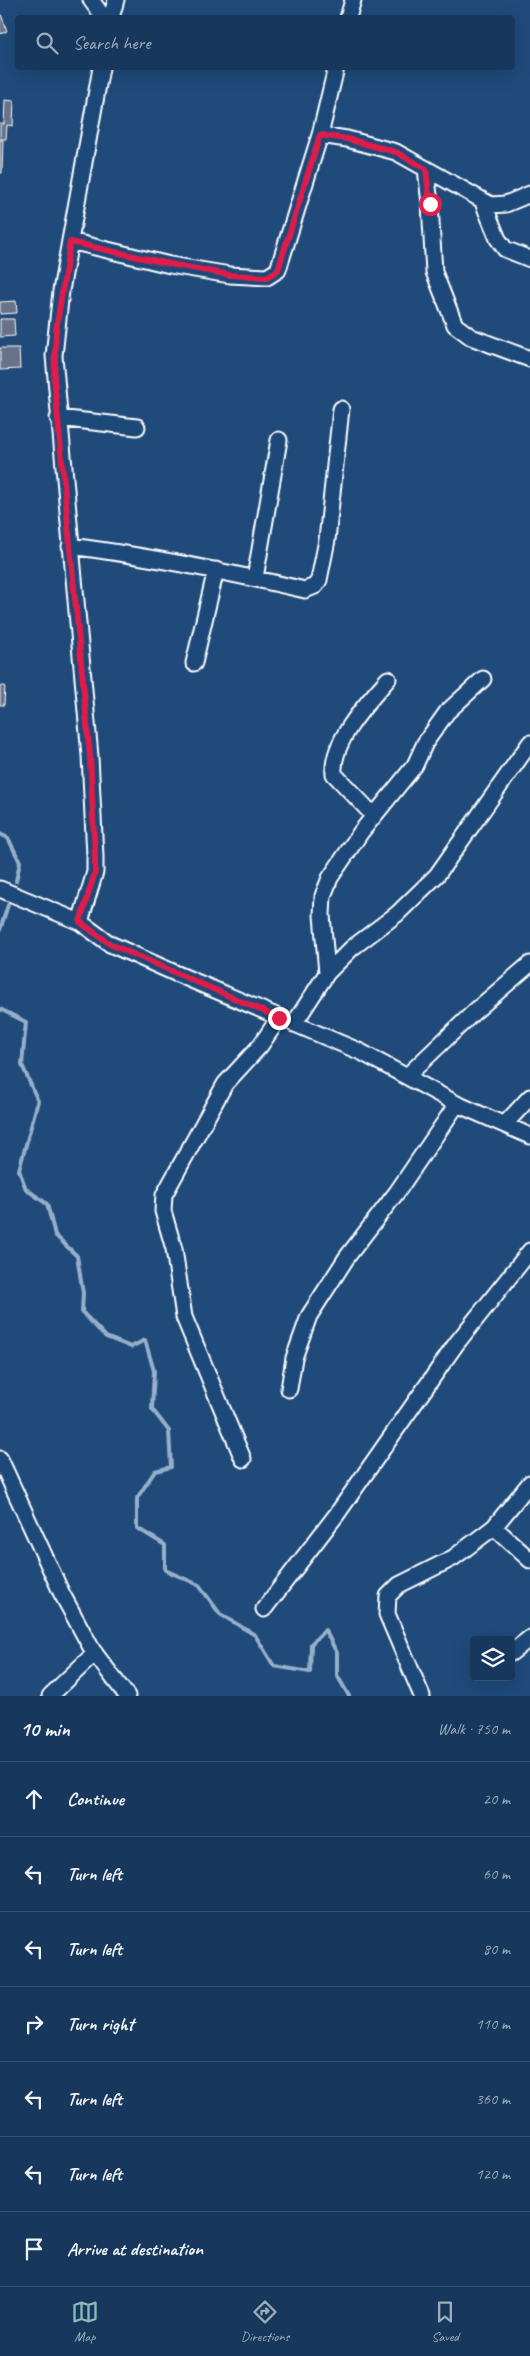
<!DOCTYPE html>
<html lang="en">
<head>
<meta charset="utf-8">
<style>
  body { margin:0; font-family:Caveat,sans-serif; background:#244365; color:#f1f3f6 }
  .controls { position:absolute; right:15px; bottom:15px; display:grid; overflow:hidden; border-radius:5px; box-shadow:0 5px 20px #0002 }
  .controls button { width:45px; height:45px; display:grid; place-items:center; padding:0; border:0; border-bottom:1px solid #365272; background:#17385c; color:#f1f3f6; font:25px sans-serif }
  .stop { position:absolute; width:15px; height:15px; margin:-11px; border:4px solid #e11d48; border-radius:50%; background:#fff }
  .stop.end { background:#e11d48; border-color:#fff; box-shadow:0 1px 5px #0008 }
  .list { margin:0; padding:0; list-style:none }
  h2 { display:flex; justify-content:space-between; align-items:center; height:65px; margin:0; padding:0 20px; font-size:21px }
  h2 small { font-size:16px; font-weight:400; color:#9eacbb }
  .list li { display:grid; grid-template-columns:32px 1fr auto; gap:15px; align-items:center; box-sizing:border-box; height:75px; padding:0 20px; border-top:1px solid #365272 }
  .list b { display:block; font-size:19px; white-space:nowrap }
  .list em { font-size:16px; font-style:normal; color:#9eacbb }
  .icon { flex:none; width:28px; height:28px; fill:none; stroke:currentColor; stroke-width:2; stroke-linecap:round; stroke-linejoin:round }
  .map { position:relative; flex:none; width:530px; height:1696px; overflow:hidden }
  .search { position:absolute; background:#17385c; box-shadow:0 5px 20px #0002; left:15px; right:15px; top:15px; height:55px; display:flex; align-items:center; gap:12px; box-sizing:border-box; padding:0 18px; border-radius:5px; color:#9eacbb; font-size:19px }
  .sheet { height:590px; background:#17385c }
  nav { display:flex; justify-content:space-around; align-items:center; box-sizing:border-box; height:70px; border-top:1px solid #365272; background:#17385c; font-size:14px; color:#9eacbb }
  nav a { display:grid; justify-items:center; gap:2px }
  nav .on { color:#8bbbb9 }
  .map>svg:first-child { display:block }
</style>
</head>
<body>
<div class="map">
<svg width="530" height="1696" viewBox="0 0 530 1696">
  <rect width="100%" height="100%" fill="#1f4a7a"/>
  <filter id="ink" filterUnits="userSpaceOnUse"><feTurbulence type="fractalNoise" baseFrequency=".02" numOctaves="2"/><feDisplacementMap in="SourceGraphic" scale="10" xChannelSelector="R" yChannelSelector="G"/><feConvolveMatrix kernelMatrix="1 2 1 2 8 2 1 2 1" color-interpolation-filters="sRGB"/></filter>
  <g filter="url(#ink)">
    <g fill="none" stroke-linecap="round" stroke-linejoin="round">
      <!-- stream -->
      <path stroke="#97b0ca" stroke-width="4" d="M0,834L8,838L20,862L16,881
        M0,930L8,905
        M0,1009L26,1022L22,1065L38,1101L19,1170L26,1189L47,1204L55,1235L77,1256L83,1293L82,1312L106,1337L131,1347L145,1340L154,1371L152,1409L169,1431L171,1467L155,1471L137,1498V1528L165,1545V1570L199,1585L220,1614L255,1635L274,1666L310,1672L311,1644L325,1630L337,1653V1675L349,1696"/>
    </g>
    <!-- building -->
    <path fill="#687288" stroke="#fff" d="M1,14L7,31L0,34V15Z
      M5,100L14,101L13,126L7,125L6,139H0V124H4Z
      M0,140H3L2,173H0Z
      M16,301L17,313L0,314V302Z
      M0,319H14L15,336L0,337Z
      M0,348H19L20,369L0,370Z
      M0,686H5L4,705H0Z"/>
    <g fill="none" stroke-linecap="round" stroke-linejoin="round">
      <defs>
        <path id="minor" d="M91,0L104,18
          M111,18L116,0
          M348,18L353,0
          M320,135L336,68
          M426,169L430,204L434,272L455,325L471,337L530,359
          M482,200L498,239L505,249L530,259
          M70,241L170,265L230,275L267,277L278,270L320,135L347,139L396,152L491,205L506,204L530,194
          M58,418L137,427
          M70,546C149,556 227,572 305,590L315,586L319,580L327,540L341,409
          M255,578L279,440
          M194,663L216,570
          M374,816L334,774C331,741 368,702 388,679
          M0,889L80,922L110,944L175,973L361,1052L457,1104L530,1136
          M80,922L95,872V856L90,756L54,356L61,291L101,68
          M327,973L322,915L323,896L330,878L361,832L415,765L425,743L447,712L483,679
          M294,1024L327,973L352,948L397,914L437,875L530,743
          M407,1076L474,1012L530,964
          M505,1124L530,1097
          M289,1389L294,1358L309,1316L347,1257L397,1192L457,1104
          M0,1459L62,1594L93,1651L127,1696
          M243,1459L184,1317L174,1249L163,1211L164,1195L225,1084L260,1046L279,1018
          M494,1527L530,1560
          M264,1609L337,1514L456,1344L530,1251
          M511,1653L530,1638
          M50,1696L95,1653
          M422,1696L387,1614L388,1596L399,1585L453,1558L494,1527L530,1483"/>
      </defs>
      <!-- minor casing -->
      <use href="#minor" stroke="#fff" stroke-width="19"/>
      <!-- minor -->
      <use href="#minor" stroke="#1f4a7a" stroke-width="15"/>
    </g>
  </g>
  <g fill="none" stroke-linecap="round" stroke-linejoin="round" filter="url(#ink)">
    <!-- route -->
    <path stroke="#e11d48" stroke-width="6" d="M279,1018L110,944L80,922L95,872V856L90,756L54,378L56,330L70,242L170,264L230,275L267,277L278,270L320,135L347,139L396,152L426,169L430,204"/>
  </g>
</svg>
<div class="controls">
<button><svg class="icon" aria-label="layers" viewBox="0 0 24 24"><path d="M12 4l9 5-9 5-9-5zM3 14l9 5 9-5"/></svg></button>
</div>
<div class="stop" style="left:430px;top:204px"></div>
<div class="stop end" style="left:279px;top:1018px"></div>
<div class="search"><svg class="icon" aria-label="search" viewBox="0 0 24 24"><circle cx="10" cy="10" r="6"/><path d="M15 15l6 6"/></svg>Search here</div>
</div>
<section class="sheet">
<h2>10 min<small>Walk · 750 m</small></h2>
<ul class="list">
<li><svg class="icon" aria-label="ahead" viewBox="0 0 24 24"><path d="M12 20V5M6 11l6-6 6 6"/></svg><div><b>Continue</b></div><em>20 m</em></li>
<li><svg class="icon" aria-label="left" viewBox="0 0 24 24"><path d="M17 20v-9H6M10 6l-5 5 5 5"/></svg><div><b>Turn left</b></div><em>60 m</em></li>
<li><svg class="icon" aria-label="left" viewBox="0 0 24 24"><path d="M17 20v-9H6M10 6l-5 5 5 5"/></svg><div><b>Turn left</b></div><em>80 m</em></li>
<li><svg class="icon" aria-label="right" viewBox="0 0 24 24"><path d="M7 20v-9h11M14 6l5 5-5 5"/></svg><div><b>Turn right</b></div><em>110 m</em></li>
<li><svg class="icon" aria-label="left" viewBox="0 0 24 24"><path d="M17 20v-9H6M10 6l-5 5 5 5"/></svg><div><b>Turn left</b></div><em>360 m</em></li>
<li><svg class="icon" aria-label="left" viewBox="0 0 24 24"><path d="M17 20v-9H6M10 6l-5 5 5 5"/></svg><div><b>Turn left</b></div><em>120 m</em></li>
<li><svg class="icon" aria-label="arrive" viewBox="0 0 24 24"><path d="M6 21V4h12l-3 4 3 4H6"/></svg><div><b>Arrive at destination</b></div></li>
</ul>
</section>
<nav>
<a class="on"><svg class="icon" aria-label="map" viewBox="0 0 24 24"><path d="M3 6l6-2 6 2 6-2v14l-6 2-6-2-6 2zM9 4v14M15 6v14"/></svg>Map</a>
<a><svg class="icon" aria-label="directions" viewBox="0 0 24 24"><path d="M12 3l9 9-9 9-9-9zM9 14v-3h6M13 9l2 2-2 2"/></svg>Directions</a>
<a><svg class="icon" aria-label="saved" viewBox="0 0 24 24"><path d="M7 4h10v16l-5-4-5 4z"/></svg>Saved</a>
</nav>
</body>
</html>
